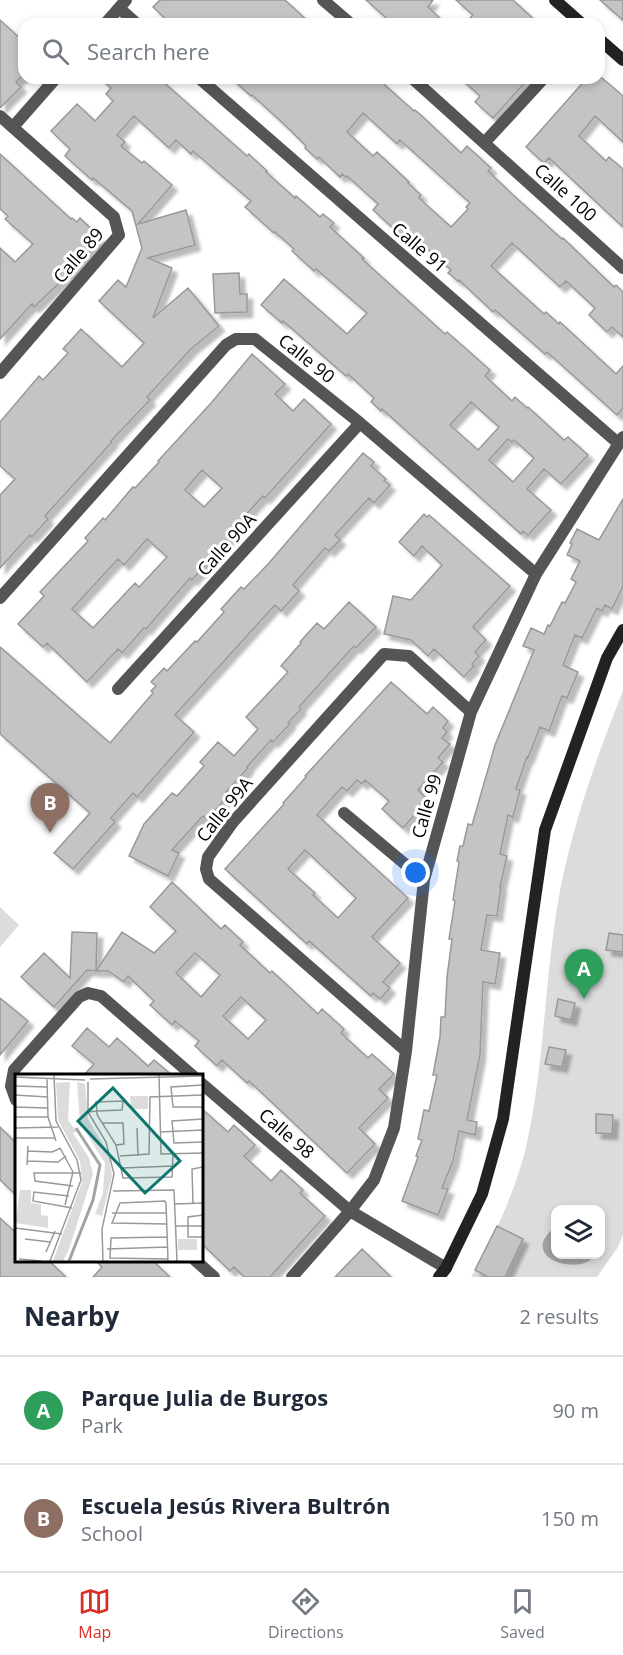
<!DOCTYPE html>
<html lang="en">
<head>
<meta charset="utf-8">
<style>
  body { margin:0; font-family:"Open Sans",sans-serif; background:#f6f6f7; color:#1f2937 }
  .controls { position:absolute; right:18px; bottom:18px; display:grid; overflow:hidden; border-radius:12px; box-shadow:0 3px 9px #0003 }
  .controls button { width:54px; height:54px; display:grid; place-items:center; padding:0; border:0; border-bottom:2px solid #e0e1e3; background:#fff; color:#1f2937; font:30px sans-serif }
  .you { position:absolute; left:416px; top:873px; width:21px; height:21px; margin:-15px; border:4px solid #fff; border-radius:50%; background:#1a73e8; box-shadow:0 0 0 9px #1a73e833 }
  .badge { display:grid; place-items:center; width:39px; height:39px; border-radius:50%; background:#d93025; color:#fff; font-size:20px; font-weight:700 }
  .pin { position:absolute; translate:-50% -50px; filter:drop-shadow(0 2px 3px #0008) }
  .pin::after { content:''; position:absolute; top:32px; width:21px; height:18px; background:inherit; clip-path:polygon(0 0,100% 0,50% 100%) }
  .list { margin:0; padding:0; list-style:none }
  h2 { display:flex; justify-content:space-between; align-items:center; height:78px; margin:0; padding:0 24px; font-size:26px }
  h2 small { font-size:20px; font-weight:400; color:#747a83 }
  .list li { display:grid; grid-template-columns:39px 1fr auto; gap:18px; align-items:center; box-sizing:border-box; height:108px; padding:0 24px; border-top:2px solid #e0e1e3 }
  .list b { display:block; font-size:22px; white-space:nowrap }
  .list p { margin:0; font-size:20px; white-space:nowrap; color:#747a83 }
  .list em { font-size:20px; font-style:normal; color:#747a83 }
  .icon { flex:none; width:33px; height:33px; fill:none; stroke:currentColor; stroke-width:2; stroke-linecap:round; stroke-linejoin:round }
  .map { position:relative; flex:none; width:623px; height:1277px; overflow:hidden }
  .search { position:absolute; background:#fff; box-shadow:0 3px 9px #0003; left:18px; right:18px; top:18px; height:66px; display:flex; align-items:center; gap:15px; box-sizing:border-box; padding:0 21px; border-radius:18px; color:#747a83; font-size:22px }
  .sheet { height:294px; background:#fff }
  nav { display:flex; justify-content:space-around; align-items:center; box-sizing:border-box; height:84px; border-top:2px solid #e0e1e3; background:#fff; font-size:16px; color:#747a83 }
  nav a { display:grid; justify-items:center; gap:3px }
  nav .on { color:#d93025 }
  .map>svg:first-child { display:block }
</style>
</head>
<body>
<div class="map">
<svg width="623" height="1277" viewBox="0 0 623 1277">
  <defs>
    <filter id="shadow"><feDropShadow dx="5.5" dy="5.5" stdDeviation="1.5" flood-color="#0004"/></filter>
  </defs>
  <rect width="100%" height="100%" fill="#fff"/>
  <!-- green -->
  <path fill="#dcdcdc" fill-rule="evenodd" d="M623,691V1235L618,1247L597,1277H471C493,1241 516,1189 526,1147C544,1069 544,988 557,908C569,834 595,761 623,691ZM556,1210H600V1254H556Z
    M0,907L19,925L0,947Z"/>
  <!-- water -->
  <path fill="#a3a3a3" d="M555,1227L556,1254L595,1255C583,1277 515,1259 555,1227Z"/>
  <!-- building -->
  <path fill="#c4c4c4" stroke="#999" stroke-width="1.5" fill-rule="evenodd" filter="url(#shadow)" d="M160,0H285L311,24H171L153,7Z
    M366,0H433L428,7L446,24H393Z
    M456,0H513L539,24H510L504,19L499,24H464L473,15Z
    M600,0H623V20Z
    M0,20L24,42V74L16,82L21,87L0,108Z
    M100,78H158L168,86L247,156L249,154L254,159L267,171L266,172L295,198L296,196L320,217L323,214L334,223L330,227L364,258L362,259L445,334L447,332L490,370L485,376L512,401L515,397L527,408L528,407L564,440L568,437L588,455L561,484L544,469L527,489L551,510L528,535L523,531L521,534L382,409L381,411L371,402L374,398L348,374L346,376L283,321L282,323L261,305L284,279L347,334L367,313L316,269L314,271L292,251L294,249L275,232L274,233L245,207L251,201L193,151L191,154L176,140L169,148L134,116L117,135L125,142L121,146L142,163L144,161L172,185L138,224L186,210L195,245L148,258L172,268L153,318L188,288L219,326L191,349L147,397L150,400L111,441L112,442L45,516L48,519L32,537L30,535L0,568V495L15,479L0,466V422L39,376L43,380L68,353L63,349L81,329L122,367L144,343L99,301L118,280L126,287L142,248L132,211L93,178L92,180L65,156L70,149L51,131L77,104L95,121L113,101L106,94L111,88ZM471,402L499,427L478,450L450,425ZM508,439L512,442L514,440L534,458L513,482L489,460Z
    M231,78H377L414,111L415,110L422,116L461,153L467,146L491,168L488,171L512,194L562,239L563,238L614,287L616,285L623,292V337L612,327L607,332L589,315L595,308L566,281L560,287L512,243L491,266L544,314L546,312L559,324L560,322L616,374L623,366V408L617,415L547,352L545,354L495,310L493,312L459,280L458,281L448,273L451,270L422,244L415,251L403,240L404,238L373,210L378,204L347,176L346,177L342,174L340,177L319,157L317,159L305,148L306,146L288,128L252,95L251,96ZM363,113L397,144L400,140L470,203L466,207L468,209L451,227L419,198L421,195L408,183L409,182L377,152L373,156L347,132Z
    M460,78H529L493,118L475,102L480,96Z
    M587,78H602L623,96V142L595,116L579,136L606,161L609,157L623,169V227L549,158L544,163L526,147Z
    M0,154L71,219L72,218L77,222L80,218L100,238L98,243L72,271L34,307L32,304L0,339V248L15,262L33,244L5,219L8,216L0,209Z
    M239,273L240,294H247V312L215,313L213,274Z
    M252,354L285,384L275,394L293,411L304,399L331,424L265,498L263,496L231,531L233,533L212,558L192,580L190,578L146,629L144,628L122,653L118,649L87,682L47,643L43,647L18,624L44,596L40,592L88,541L85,538L103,518L105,520L133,487L135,488L159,462L158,461L212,402ZM202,470L222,488L204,507L185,490ZM147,539L167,557L139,587L135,583L93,628L72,609L118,559L124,565Z
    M363,453L374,462L371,466L386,479L384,481L390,485L374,503L369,498L335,535L340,540L329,551L325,548L293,585L299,591L281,611L275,605L175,715L194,732L137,797L133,793L111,818L115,822L73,869L54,853L90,813L0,734V647L110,743L153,693L151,691L156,686L151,682L164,668L167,671L195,641L197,642L224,612L221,609L241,587L244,589L269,563Z
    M623,499V586L612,609L605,605L602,611L597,608L582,638L575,635L563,665L578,672L567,698L562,696L549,731L540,727L528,758L527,757L516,789L520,790L513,817L508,815L500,854L507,856L500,887H501L497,916L487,915L481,950L500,953L495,984L483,982L480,1055L467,1120L477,1122L475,1135L459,1131L453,1161L442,1188L448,1189L438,1215L402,1201L418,1157L416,1156L422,1140L418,1139L424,1110L429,1111L437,1075H433L440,1037L441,1017H445L447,977L452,939H449L455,901L453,900L459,862L457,861L460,846H463L468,824L472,825L495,745L534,650L523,646L531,628L544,634L548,625L550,626L562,602L565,603L576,582L571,579L580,561L567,555L572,544L570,543L577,529L599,540Z
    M424,514L427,517L429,515L510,586L473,627L486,640L475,652L479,656L472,664L474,666L464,677L434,649L428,656L411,640L384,634L393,596L411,600L442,565L422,546L414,556L399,542Z
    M349,602L376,627L356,648L354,646L299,707L301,709L288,723L290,724L273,742L271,740L247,767L248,768L226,792L229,795L207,819L203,816L172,850L179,853L168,876L129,856L144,824L172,793L177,796L204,766L200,762L218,742L234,756L258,729L246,717L288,672L281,666L301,643L300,642L317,623L324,629Z
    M391,682L427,714L433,707L448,721L443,728L447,732L442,738L450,744L438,758L443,762L418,790L428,800L403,828L382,809L389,801L365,780L362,784L357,780L347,791L342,787L317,815L408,898L372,937L400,963L383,982L390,988L380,999L373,993L371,996L309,941L307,944L225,869L284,804L283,803L306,777L305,776ZM305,850L356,898L338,918L313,895L315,893L288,869Z
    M172,882L221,929L225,925L243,942L240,945L270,973L272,971L318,1014L322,1009L344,1029L341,1033L368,1058L372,1054L394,1074L379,1089L388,1098L359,1128L375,1144L347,1173L249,1081L247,1083L222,1060L217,1066L195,1046L199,1041L175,1021L172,1025L150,1005L154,1001L128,976L124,982L108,971H96L122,932L154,953L176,931L150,907ZM195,953L220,975L201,997L176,973ZM241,997L266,1020L248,1039L223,1016Z
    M72,932L97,933L96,971L87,970L54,1007L21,977L44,953L70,978Z
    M609,933L623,935V952L606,950Z
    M0,998L28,1021L0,1055Z
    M558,999L575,1003L571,1020L555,1016Z
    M87,1028L109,1047L117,1038L148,1066L154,1060L173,1076H83L94,1064L72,1046Z
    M549,1047L566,1050L562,1067L545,1064Z
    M201,1108L228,1132L234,1125L255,1145L244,1156L271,1181L281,1170L303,1190L300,1193L325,1216L270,1277H244L234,1267L230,1271L201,1243Z
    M596,1114L613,1115L612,1134L596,1133Z
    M0,1127L16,1143V1195L0,1180Z
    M0,1218L16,1233V1260H48L66,1277H0Z
    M497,1226L523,1239L505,1277H488L475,1270Z
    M362,1249L391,1277H335Z
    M95,1260H152L170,1277H93L102,1267Z"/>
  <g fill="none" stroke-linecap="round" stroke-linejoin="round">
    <!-- street -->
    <path stroke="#555" stroke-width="12" d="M323,0L351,24
      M119,8L137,24
      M105,24L126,0
      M199,78L618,443
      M412,78L623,268
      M0,116L114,217L119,235L0,373
      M13,127L56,78
      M485,142L544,78
      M0,598L226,345L236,339H255L360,423L536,574
      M118,689L360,423
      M344,813L424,880
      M406,1051L209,879L206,869L208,857L233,822L384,654L409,656L471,712
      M201,1083L350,1211L446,1268
      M16,1100L11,1086L14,1070L79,997L88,993L101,996L193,1076
      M195,1260L214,1277
      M292,1277L350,1211L374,1180L394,1128L406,1051L424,880L471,712L536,574L623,437"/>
    <!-- secondary -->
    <path stroke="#222" stroke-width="12" d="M555,0L582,24
      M599,39L623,60
      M439,1277L446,1268L482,1194L503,1119L545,830L607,658L623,630"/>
  </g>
  <g text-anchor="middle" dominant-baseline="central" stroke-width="6" stroke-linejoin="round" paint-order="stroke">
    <!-- street labels -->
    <g font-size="18" fill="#000" stroke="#fff">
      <text transform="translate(566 192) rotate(42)">Calle 100</text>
      <text transform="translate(420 247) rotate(41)">Calle 91</text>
      <text transform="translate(78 255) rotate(-49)">Calle 89</text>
      <text transform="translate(307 358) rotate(39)">Calle 90</text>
      <text transform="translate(226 544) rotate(-48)">Calle 90A</text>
      <text transform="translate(426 806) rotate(-74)">Calle 99</text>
      <text transform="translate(224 809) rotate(-51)">Calle 99A</text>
      <text transform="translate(287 1133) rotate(41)">Calle 98</text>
    </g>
  </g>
  <!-- overview -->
  <g transform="translate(15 1074)">
    <rect width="188" height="188" fill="#fff"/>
    <path d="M55,8L53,46L62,58L58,59L74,84L78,100L54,175L48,187H38L67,108L65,87L43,46L41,9ZM62,8L70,10L73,45L94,80L97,102L87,142L80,140L88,119L90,89L65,49ZM115,22H133V35H116ZM5,116H16V129L26,130V141L33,142V154L0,149ZM163,165H182V176H163Z" fill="#dcdcdc"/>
    <path fill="none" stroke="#a3a3a3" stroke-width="3" d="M54,187L78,126L85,91L61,54"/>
    <path fill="none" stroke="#999" stroke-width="1.5" d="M144,1L146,80L188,79M0,3L70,6M32,5L33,43L41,67M75,5L188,2M73,8V38L91,68L99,100L87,155L88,187M188,11L156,13L158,33H188M0,12L32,13M0,21L33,23M0,33L32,34M73,38L82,37L107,36L108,27L81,28L82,37V40L84,44L101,71L108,104L157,103L158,80M0,43H33M188,45L157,47L159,69L188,68M87,49H108L109,70L101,71M0,54L43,53M122,54L123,82M145,58L188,56M0,64H39M45,74L58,98L50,131M0,76V106M12,77L37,78L46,74M105,82L134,80L135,23L188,21M12,87L43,88L51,82M12,91L13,72M107,94L158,92M58,112L20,107L19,99H66M98,117L159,116L162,187M54,122L19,118L18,127L57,134M178,129L177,95L188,93M160,130L188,129M97,139H151M188,141L173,143V163H188M152,150L97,149L105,129L150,127L151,129L153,187M161,152H188M0,154L47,160M152,163L96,164L95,184L153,185M10,165L35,168M92,175L153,173M31,178L40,157M4,185L26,187M35,187L66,106L62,86L41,47L39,1"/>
    <path fill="#0f766e" fill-opacity="0.15" stroke="#0f766e" stroke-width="3" d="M98,14L165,87L130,119L63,47Z"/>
    <rect width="188" height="188" fill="none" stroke="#000" stroke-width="3"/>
  </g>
</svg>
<div class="controls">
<button><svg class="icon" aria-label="layers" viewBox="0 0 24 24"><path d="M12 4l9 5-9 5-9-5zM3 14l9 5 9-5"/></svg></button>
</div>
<div class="you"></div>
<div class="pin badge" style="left:584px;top:999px;background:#2e9e5b">A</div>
<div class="pin badge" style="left:50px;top:833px;background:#8d6e63">B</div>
<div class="search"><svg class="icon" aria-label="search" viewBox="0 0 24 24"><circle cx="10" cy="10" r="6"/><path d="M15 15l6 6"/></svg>Search here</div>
</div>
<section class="sheet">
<h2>Nearby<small>2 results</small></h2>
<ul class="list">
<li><span class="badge" style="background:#2e9e5b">A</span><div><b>Parque Julia de Burgos</b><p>Park</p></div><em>90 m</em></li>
<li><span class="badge" style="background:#8d6e63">B</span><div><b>Escuela Jesús Rivera Bultrón</b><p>School</p></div><em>150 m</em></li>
</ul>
</section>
<nav>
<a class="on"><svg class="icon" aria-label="map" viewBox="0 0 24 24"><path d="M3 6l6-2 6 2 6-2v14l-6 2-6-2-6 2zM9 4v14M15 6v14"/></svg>Map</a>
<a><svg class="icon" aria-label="directions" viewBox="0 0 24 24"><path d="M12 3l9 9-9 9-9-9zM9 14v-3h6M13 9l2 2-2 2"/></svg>Directions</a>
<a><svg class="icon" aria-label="saved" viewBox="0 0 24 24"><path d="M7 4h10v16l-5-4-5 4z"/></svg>Saved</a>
</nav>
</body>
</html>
